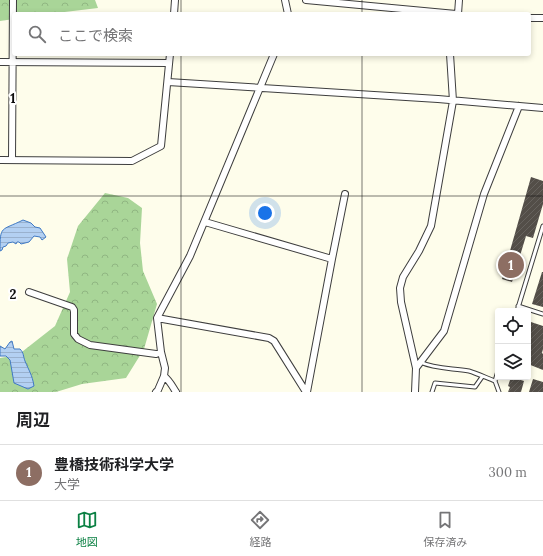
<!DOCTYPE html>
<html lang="ja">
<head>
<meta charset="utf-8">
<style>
  body { margin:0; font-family:Lora,"Noto Sans JP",serif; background:#f2f2f2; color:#202124 }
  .controls { position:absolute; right:12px; bottom:12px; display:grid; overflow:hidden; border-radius:4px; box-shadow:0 2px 6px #0003 }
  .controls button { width:36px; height:36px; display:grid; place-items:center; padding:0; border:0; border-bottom:1px solid #e0e0e0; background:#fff; color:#202124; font:20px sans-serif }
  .you { position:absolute; left:265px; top:213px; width:14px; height:14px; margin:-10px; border:3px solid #fff; border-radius:50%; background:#1a73e8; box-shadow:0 0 0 6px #1a73e833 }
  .badge { display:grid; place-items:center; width:26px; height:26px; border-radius:50%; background:#0b8043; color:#fff; font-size:13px; font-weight:700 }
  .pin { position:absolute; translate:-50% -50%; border:2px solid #fff; box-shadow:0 1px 4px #0006 }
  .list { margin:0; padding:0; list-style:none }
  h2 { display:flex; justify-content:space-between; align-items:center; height:52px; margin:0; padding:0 16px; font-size:17px }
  h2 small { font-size:13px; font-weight:400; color:#757577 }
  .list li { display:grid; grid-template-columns:26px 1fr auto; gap:12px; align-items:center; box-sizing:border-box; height:56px; padding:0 16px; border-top:1px solid #e0e0e0 }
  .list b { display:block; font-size:15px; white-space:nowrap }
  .list p { margin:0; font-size:13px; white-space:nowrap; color:#757577 }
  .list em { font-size:13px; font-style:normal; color:#757577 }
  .icon { flex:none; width:22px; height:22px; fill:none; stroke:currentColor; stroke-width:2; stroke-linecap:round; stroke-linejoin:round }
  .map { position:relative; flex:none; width:543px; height:392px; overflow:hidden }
  .search { position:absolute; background:#fff; box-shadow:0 2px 6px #0003; left:12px; right:12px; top:12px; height:44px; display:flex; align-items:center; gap:10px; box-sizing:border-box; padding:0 14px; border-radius:4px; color:#757577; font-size:15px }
  .sheet { height:108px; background:#fff }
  nav { display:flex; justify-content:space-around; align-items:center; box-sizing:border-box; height:56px; border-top:1px solid #e0e0e0; background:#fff; font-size:11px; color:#757577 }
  nav a { display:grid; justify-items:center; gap:2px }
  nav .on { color:#0b8043 }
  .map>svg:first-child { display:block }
</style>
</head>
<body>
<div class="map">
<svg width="543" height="392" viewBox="0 0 543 392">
  <defs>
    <pattern id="forest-crowns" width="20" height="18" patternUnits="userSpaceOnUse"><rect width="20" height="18" fill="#a9d598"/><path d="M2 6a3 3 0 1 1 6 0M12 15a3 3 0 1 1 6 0" fill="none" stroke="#90b682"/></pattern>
    <pattern id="water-rules" width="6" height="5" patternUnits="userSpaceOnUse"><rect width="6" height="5" fill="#b3d0f2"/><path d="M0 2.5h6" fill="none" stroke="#99b1ce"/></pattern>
    <pattern id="building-hatch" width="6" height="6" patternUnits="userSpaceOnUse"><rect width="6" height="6" fill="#534e48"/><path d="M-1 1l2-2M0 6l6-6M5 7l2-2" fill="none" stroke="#67635e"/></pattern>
  </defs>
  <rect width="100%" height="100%" fill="#fefdeb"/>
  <!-- forest -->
  <path fill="url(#forest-crowns)" d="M0,0H95L98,8L48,14H14V19L0,21Z
    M105,193L128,198L142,208L140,243L143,271L157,304L144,349L126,378L82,384L56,392H0V358L18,355L55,326L70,292L67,259L78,226Z"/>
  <!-- water -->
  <path fill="url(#water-rules)" stroke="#3f79c4" d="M23,220L31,223L35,227L40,228L46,237L42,240L40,237L34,236L29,242L21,244L19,242H17L16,244L13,242L8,243L6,246L3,247L2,250L0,251C0,225 1,231 23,220Z
    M12,341L14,349H20C24,353 23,356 25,361C29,371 32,374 34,386L28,389L14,383L10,360L6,356H0V346L5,349L10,342Z"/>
  <!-- building -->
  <path fill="url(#building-hatch)" d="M531,177L543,181V204L533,238L526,236L512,282L502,279Z
    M542,272H543V307L532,304Z
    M528,321L543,326V349L542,353L543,354V370L528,364Z
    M511,377L524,381L521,392H508L510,387L508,386Z
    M533,379L543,382V392H529Z"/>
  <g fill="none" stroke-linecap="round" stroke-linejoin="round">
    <defs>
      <path id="lane" d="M518,306L543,314
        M517,311L543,226
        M420,362C435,369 452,368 469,371C476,373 487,378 495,381
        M498,371L495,381L499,392
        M432,392L435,383L475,387L482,377"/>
      <path id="street" d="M285,0L288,14
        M306,0L456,14
        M174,14L175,0
        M458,14L459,0
        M529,18H543
        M0,62L169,63
        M168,82L438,99L543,108
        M0,160L132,161L161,146L170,54
        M12,160L13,0
        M205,222L332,259L307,392
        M332,259L345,194
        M29,292L72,307L74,310V334L78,339L90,345L156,354L161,352
        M157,318L269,338L274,341L306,392
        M416,368L401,302L400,288L403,277L419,251L431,226L453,101L450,54
        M164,376C170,381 172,386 176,392
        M156,392L158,390L164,376L165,368L161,352L157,318L190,256L274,54
        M415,392L416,368L444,331L484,194L519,106"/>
    </defs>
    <!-- lane casing -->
    <use href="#lane" stroke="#3e3e3e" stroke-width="5"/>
    <!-- street casing -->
    <use href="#street" stroke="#3e3e3e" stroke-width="8"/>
    <!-- lane -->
    <use href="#lane" stroke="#fff" stroke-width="3"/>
    <!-- street -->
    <use href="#street" stroke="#fff" stroke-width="6"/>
  </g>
  <!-- grid -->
  <path fill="none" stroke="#0b0b0b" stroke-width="1" stroke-opacity="0.55" d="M181,0V14M362,0V14M181,54V392M362,54V392M0,196H543"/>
  <g font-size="13" text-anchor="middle" font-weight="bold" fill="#0b0b0b" stroke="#fff" stroke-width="4" stroke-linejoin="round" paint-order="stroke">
    <text x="13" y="103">1</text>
    <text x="13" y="299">2</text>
  </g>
</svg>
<div class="controls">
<button><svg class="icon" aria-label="locate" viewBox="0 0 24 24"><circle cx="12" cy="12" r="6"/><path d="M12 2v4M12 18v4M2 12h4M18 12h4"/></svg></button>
<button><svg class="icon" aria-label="layers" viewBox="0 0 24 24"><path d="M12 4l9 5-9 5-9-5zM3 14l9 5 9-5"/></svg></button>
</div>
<div class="you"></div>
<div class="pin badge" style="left:511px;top:265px;background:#8d6e63">1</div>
<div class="search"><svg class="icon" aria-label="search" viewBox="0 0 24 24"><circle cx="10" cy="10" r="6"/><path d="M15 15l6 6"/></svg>ここで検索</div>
</div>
<section class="sheet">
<h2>周辺<small></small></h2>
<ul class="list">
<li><span class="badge" style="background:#8d6e63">1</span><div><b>豊橋技術科学大学</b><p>大学</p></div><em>300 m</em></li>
</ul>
</section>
<nav>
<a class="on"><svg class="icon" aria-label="map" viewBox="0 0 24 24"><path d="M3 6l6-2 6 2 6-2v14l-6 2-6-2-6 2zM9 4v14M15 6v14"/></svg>地図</a>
<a><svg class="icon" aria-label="directions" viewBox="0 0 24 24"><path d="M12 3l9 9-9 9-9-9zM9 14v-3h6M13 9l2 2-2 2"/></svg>経路</a>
<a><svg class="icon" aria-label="saved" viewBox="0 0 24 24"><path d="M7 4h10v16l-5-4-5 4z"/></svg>保存済み</a>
</nav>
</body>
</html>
